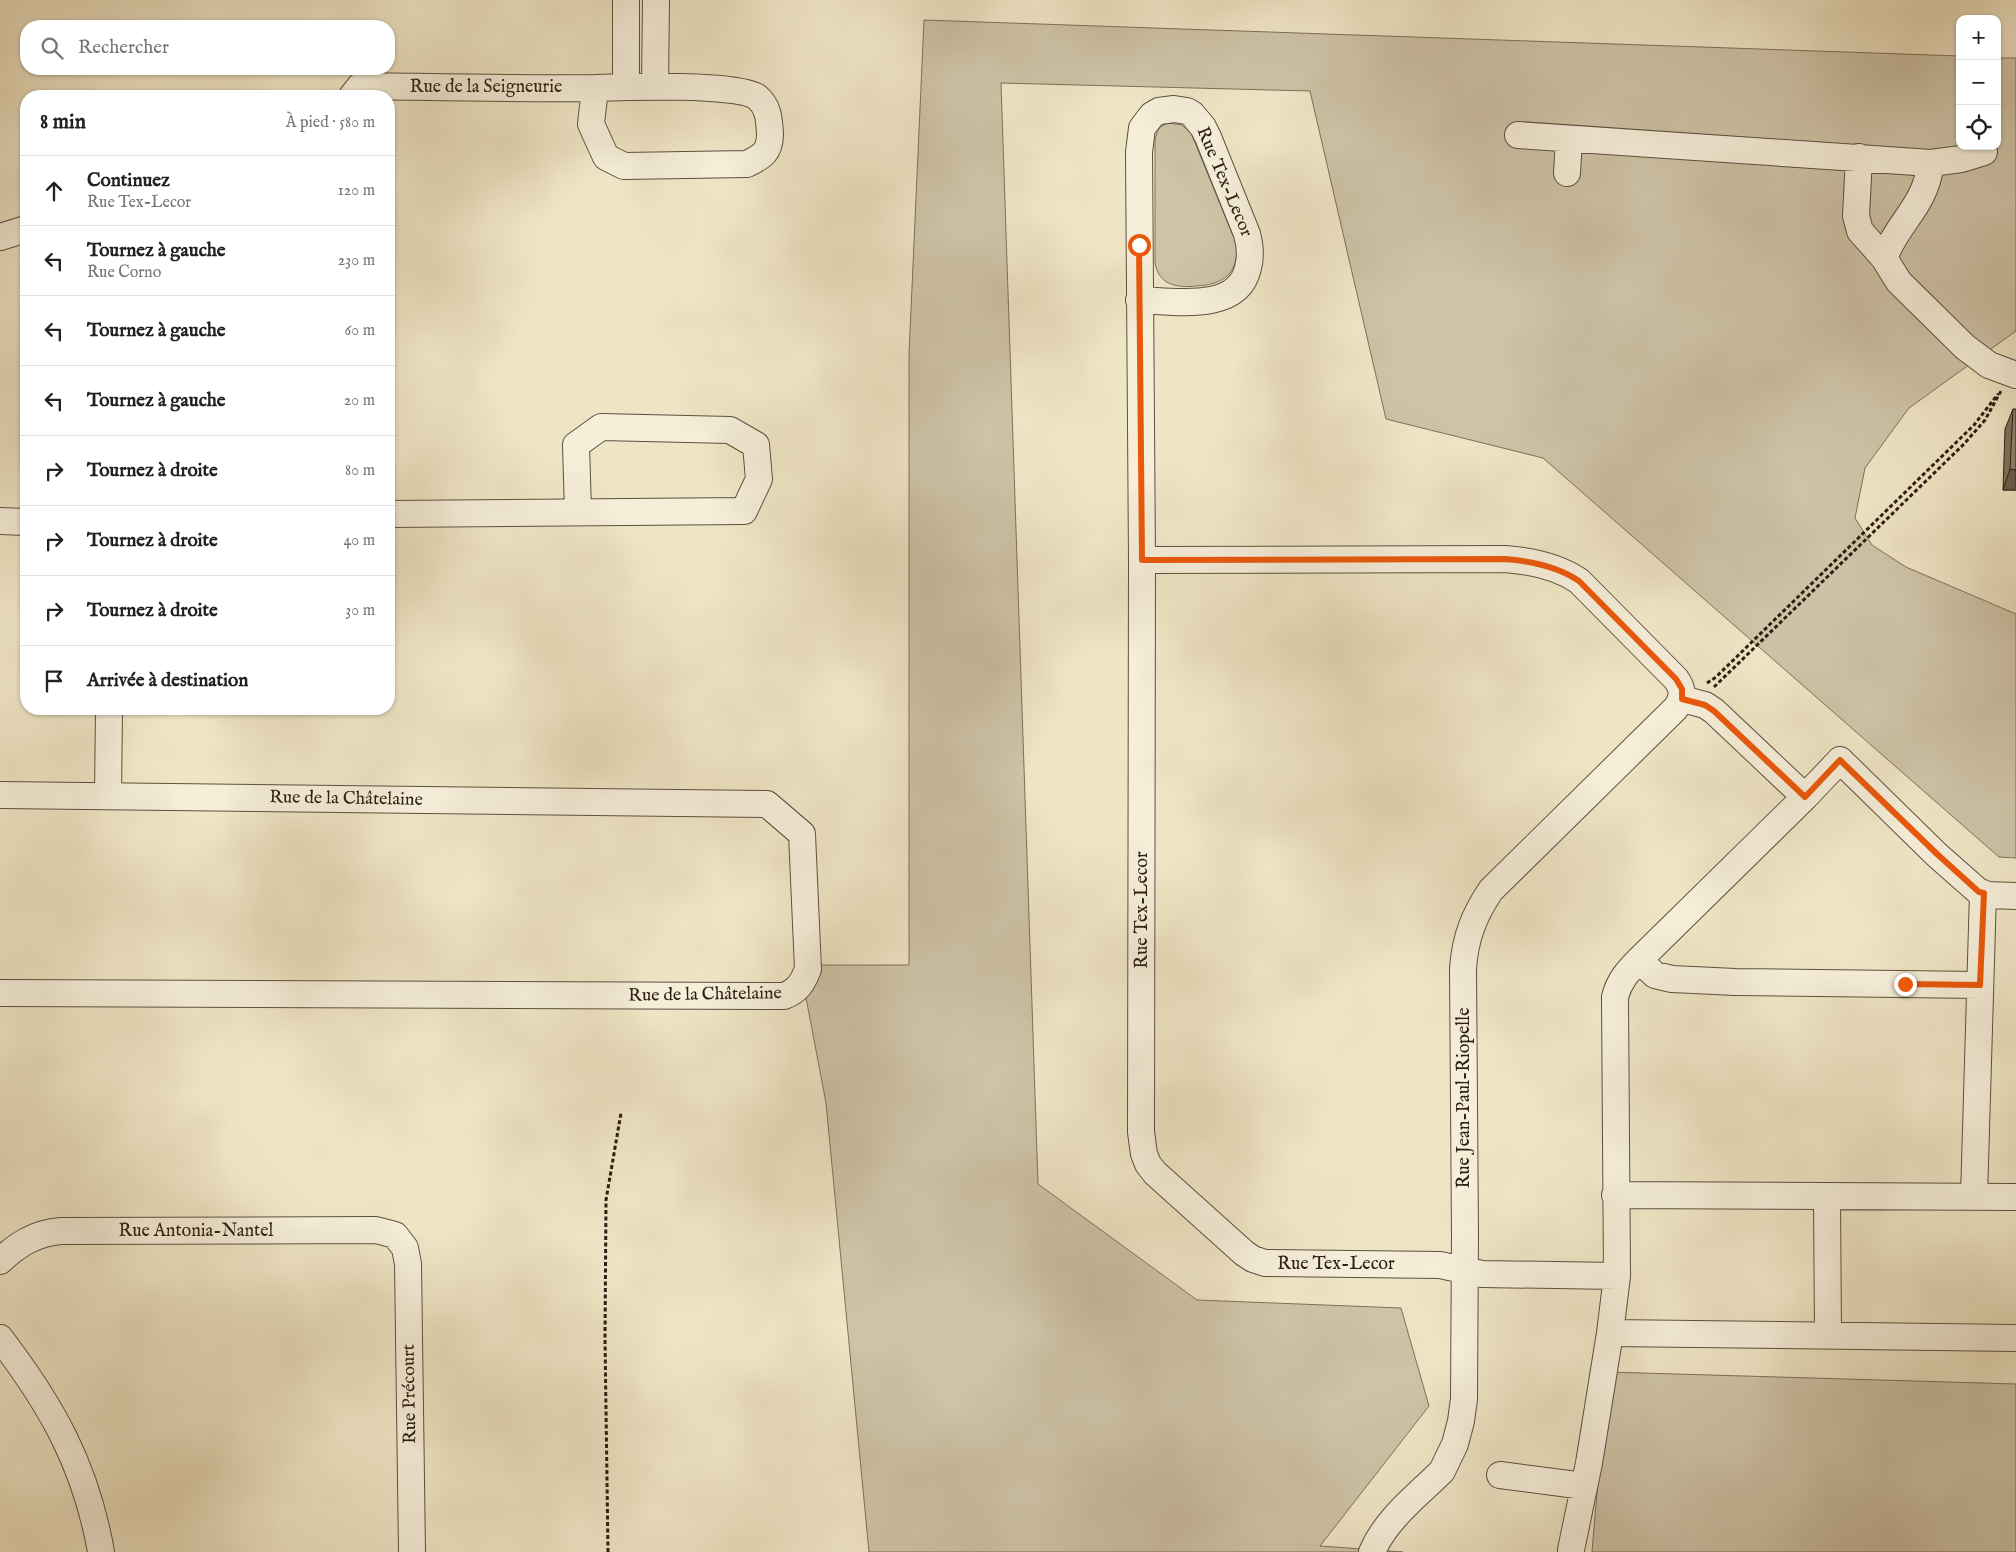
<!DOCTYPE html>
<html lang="fr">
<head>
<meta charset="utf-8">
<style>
  body { margin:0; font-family:"IM FELL English",serif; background:#f2f2f2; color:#222 }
  .controls { position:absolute; right:15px; top:15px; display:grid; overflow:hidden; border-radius:10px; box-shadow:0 1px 4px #0004 }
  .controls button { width:45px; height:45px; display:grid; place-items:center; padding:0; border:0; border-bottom:1px solid #e0e0e0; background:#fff; color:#222; font:25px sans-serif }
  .stop { position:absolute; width:15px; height:15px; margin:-11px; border:4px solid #ea580c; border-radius:50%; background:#fff }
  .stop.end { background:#ea580c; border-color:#fff; box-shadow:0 1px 5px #0008 }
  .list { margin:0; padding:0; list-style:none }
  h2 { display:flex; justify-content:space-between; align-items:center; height:65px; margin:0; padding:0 20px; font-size:21px }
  h2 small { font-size:16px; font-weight:400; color:#767676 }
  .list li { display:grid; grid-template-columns:32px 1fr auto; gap:15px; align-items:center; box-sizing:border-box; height:70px; padding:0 20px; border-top:1px solid #e0e0e0 }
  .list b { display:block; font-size:19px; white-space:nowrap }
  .list p { margin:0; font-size:16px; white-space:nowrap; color:#767676 }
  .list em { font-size:16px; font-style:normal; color:#767676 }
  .icon { flex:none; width:28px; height:28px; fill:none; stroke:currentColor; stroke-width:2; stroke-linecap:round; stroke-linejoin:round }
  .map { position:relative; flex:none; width:2016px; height:1552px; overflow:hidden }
  .search { position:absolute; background:#fff; box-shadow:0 1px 4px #0004; left:20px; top:20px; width:375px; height:55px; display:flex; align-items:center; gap:12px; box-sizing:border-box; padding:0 18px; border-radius:20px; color:#767676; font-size:19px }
  .panel { position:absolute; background:#fff; box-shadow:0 1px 4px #0004; left:20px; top:90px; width:375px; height:625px; border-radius:20px }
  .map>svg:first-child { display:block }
</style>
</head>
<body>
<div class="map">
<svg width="2016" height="1552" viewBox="0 0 2016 1552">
  <rect width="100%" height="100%" fill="#efe5c5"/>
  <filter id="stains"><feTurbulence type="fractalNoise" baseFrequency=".004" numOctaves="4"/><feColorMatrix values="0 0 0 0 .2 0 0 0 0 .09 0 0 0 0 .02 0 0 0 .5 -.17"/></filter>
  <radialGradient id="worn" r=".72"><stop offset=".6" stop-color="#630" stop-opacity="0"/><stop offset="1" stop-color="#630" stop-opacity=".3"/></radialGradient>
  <!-- green -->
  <path fill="#cec3a7" stroke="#7e705c" d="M924,20L1960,56V146H1997V58H2016V331L1909,408L1865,468L1855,518L1872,545L1906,567L2016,614V858L1999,857L1543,458L1386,419L1310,91L1001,83L1038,1184L1197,1300L1401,1308L1429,1406L1320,1546L1403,1552H869L826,1103L804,987L814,965H909V354Z
    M1169,123L1182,125L1191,133L1236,243C1240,272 1224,285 1196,286C1176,288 1159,285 1155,263V141C1157,131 1158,126 1169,123Z
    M1607,1372L2016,1384V1552H1592Z"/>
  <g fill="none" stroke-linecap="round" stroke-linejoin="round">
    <defs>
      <path id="minor" d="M626,0V87
        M655,87L656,0
        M352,96L360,86C438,87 517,89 595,88C622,87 739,83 757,97C769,107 769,120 770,134C770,153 761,157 747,164L624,166L606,157L591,124L595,88
        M1518,135L1931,163L1961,159L1984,152
        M1859,157L1856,216L1860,231L1884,258L1899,282L1965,347L1989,365L2016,375
        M1567,173L1569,139
        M0,237L26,229
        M1884,258C1899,220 1925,207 1931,163
        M1139,300C1174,301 1238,313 1248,268C1251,257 1250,245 1247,234L1208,137L1203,127L1192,114L1187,111L1174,109L1159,111L1152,115L1142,128L1139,152L1142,560L1141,1132L1144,1154L1148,1164L1155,1173L1244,1253L1253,1259L1265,1263L1440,1265L1482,1274L1617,1276
        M389,514L744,511L759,479L756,445L730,430L601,427L576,445L578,512
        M0,521L26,522
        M1142,560L1505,559C1531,561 1557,566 1579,581L1676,679C1684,690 1683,699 1675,709L1491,890C1474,915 1465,938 1463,969L1465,1236L1464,1399L1461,1421L1455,1444L1442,1471C1417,1496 1386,1519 1372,1552
        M0,795L767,804L802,834L808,969C803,982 798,991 784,996L0,993
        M108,796L109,709
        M1805,797L1840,760L1937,855L1979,892L1987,895L2016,896
        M1639,960L1655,975L1672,979L1735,982L1980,985
        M1615,1195L2016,1197
        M1827,1197L1828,1335
        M1974,1197L1983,893
        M0,1261C18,1244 36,1233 61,1231L376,1230L395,1235L405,1248L408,1264L412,1552
        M1610,1333L2016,1338
        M0,1338C52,1406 86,1466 101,1552
        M1500,1475L1584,1486
        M1571,1550L1589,1463L1610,1333L1617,1276L1615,997C1619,981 1628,971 1639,960L1805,797L1714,711L1705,705L1682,699"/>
    </defs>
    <!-- minor casing -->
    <use href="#minor" stroke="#5e503f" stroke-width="28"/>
    <!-- path -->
    <path stroke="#2e1e12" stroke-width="3" stroke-dasharray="4 2.5" stroke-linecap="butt" d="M1707,683L1716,677L1974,425L1998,394
      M1714,687L1964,444L1985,420L2001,391
      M608,1552L605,1338L606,1200L621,1113"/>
    <!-- minor -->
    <use href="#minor" stroke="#f5eed9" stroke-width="26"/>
  </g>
  <!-- wall -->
  <path fill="#7e725f" stroke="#2e1e12" d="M2013,409L2016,490H2003L2005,429Z"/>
  <!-- shaded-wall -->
  <path fill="#665d4e" stroke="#2e1e12" d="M2010,469L2016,470V490H2003Z"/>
  <!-- building -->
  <path fill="#92856f" stroke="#2e1e12" d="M2013,409H2016V470L2010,469Z"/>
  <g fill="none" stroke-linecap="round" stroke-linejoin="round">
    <!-- route -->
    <path stroke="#ea580c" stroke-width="6" d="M1139,245L1142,560L1505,559C1531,561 1557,566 1579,581L1676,679L1682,689V699L1705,705L1714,711L1805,797L1840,760L1937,854L1979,892L1984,893L1980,985L1905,984"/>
  </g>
  <g text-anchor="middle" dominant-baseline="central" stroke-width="4.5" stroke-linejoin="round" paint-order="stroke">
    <!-- street labels -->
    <g font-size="18" fill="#2e1e12" stroke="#f5eed9">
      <text x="486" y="87">Rue de la Seigneurie</text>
      <text transform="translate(1224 182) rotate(67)">Rue Tex-Lecor</text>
      <text transform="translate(346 799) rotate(1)">Rue de la Châtelaine</text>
      <text transform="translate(1142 910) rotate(-90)">Rue Tex-Lecor</text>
      <text transform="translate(705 995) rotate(-1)">Rue de la Châtelaine</text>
      <text transform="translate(1464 1098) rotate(-90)">Rue Jean-Paul-Riopelle</text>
      <text x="196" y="1231">Rue Antonia-Nantel</text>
      <text x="1336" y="1264">Rue Tex-Lecor</text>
      <text transform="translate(410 1394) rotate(-91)">Rue Précourt</text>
    </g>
  </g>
  <rect width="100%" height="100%" filter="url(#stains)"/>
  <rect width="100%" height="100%" fill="url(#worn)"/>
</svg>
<div class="controls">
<button>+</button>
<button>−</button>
<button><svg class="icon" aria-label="locate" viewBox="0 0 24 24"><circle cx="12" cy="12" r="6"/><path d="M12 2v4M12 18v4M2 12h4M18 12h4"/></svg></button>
</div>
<div class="stop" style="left:1139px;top:245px"></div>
<div class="stop end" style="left:1905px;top:984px"></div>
<div class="search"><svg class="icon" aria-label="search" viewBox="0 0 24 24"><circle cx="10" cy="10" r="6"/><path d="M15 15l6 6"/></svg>Rechercher</div>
<section class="panel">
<h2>8 min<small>À pied · 580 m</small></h2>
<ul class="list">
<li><svg class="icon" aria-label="ahead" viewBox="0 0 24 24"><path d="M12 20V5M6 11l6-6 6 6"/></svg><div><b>Continuez</b><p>Rue Tex-Lecor</p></div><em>120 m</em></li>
<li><svg class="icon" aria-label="left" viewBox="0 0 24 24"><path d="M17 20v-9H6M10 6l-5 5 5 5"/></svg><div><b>Tournez à gauche</b><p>Rue Corno</p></div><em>230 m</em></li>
<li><svg class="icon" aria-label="left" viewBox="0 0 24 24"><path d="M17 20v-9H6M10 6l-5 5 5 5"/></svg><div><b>Tournez à gauche</b></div><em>60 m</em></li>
<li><svg class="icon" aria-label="left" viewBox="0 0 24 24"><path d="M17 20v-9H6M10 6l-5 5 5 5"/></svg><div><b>Tournez à gauche</b></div><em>20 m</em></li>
<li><svg class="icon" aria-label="right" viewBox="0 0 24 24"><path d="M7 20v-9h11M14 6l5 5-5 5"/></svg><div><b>Tournez à droite</b></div><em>80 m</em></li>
<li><svg class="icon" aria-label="right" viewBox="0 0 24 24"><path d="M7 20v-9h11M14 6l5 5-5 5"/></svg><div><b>Tournez à droite</b></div><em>40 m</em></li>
<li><svg class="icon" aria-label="right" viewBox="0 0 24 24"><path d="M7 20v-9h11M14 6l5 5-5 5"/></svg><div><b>Tournez à droite</b></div><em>30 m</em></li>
<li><svg class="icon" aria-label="arrive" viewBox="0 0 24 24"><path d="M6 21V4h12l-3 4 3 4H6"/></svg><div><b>Arrivée à destination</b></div></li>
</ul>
</section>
</div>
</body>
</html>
